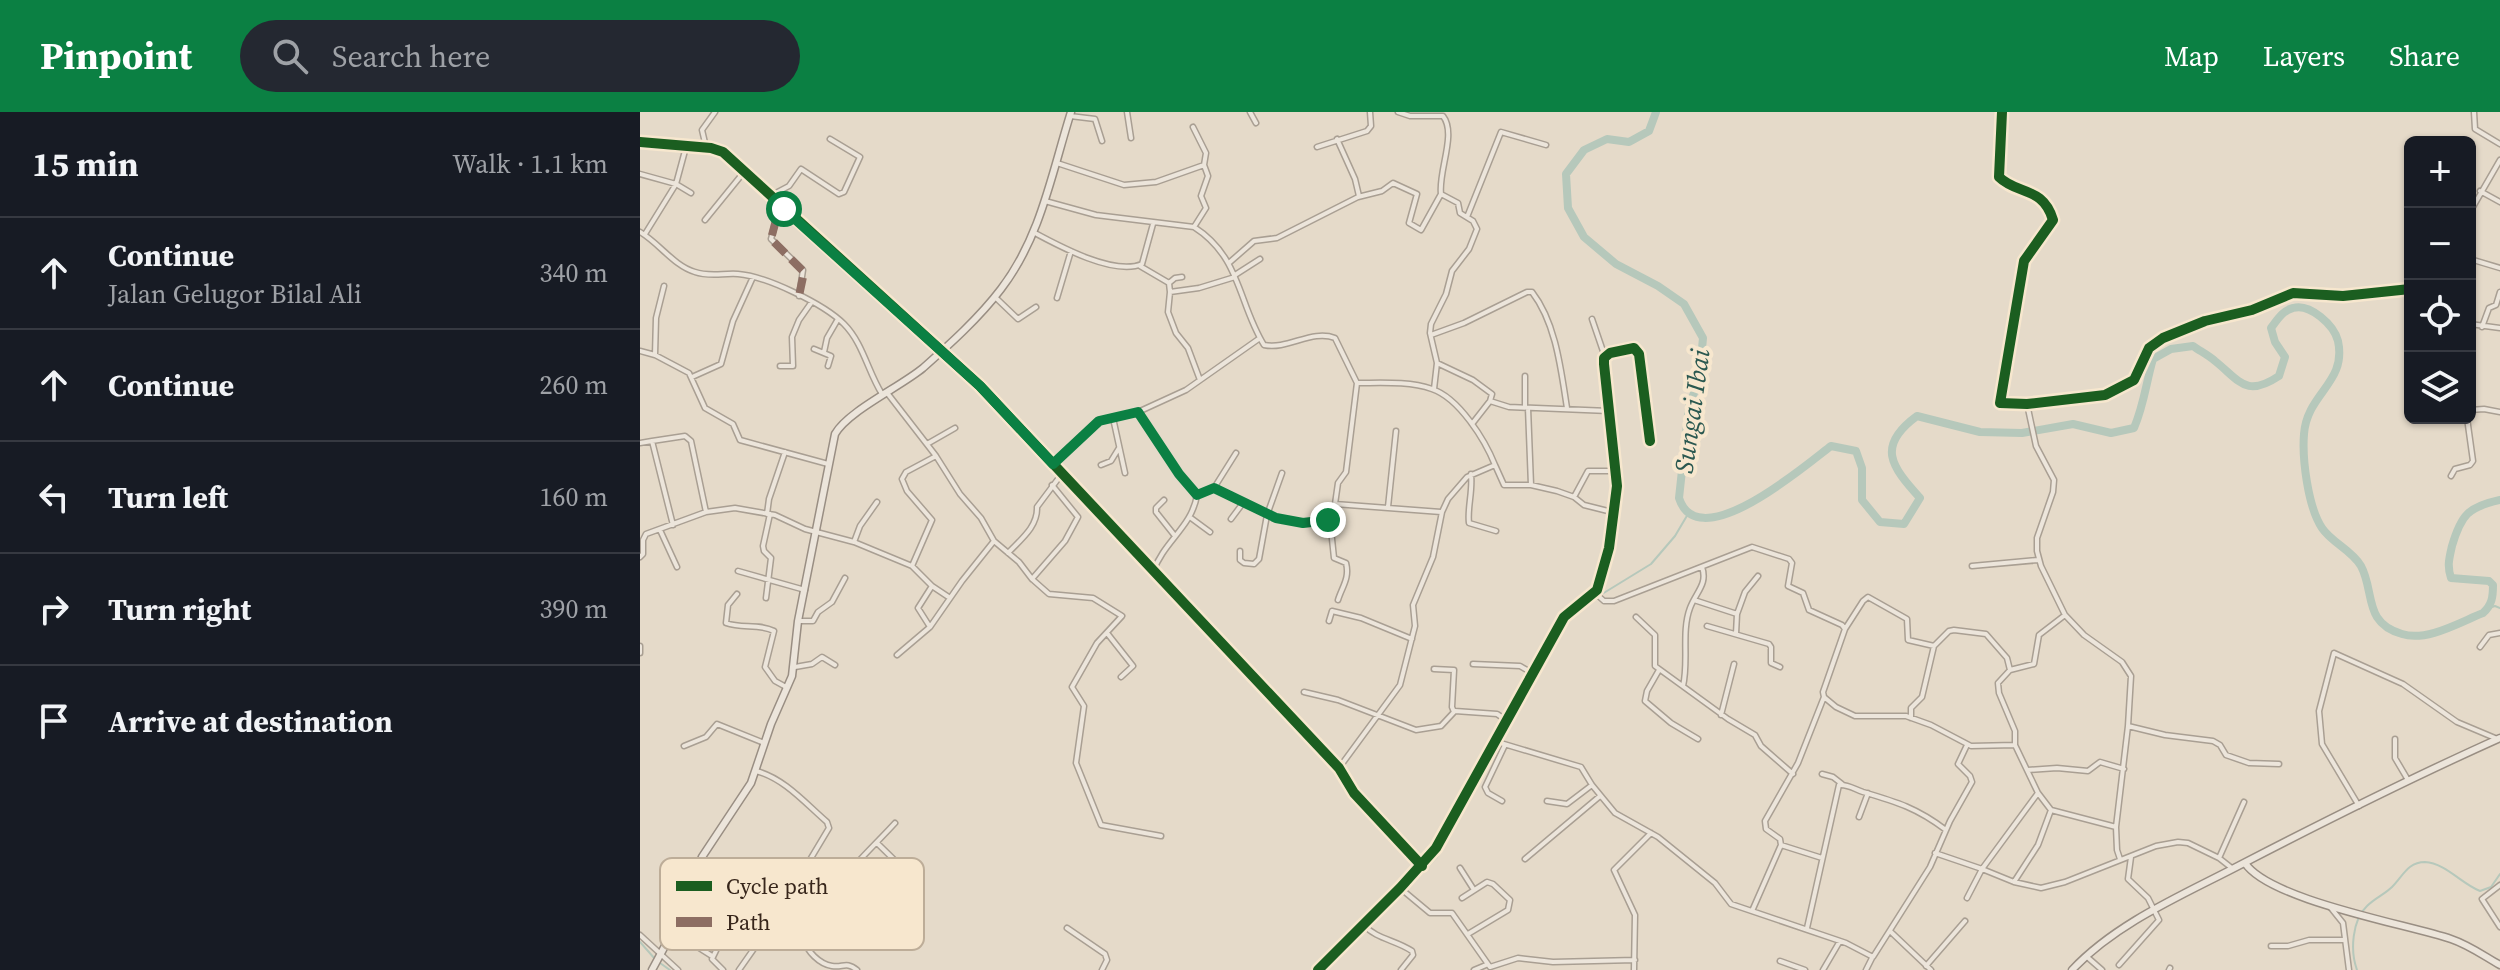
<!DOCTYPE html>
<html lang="en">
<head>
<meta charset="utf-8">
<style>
  body { margin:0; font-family:"Source Serif 4",serif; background:#242831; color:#f1f3f6 }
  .controls { position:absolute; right:24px; top:24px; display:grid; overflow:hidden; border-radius:12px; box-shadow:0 2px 6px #0004 }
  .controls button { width:72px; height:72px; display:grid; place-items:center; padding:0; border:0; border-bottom:2px solid #363941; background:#171b24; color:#f1f3f6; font:40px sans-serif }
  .stop { position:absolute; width:24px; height:24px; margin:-18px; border:6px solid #0b8043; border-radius:50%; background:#fff }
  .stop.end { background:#0b8043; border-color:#fff; box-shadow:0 2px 8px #0008 }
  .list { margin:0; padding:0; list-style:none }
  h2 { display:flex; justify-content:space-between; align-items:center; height:104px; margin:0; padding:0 32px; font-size:34px }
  h2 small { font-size:26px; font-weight:400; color:#9ea1a6 }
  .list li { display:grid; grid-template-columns:52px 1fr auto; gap:24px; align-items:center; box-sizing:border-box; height:112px; padding:0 32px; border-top:2px solid #363941 }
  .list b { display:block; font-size:30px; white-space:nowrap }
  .list p { margin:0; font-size:26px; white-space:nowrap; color:#9ea1a6 }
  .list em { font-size:26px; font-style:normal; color:#9ea1a6 }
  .icon { flex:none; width:44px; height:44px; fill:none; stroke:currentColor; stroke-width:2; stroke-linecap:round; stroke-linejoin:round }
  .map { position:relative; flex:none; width:1860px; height:858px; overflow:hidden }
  header { display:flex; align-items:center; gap:48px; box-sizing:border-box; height:112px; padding:0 40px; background:#0b8043; color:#fff }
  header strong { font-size:38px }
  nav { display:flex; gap:44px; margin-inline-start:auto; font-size:28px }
  .search { width:560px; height:72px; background:#242831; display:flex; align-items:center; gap:20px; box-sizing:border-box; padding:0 28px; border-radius:44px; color:#9ea1a6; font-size:30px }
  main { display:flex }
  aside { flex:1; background:#171b24 }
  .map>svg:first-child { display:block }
</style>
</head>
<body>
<header>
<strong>Pinpoint</strong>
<div class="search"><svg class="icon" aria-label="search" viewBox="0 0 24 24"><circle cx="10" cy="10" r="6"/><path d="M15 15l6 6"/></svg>Search here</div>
<nav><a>Map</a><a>Layers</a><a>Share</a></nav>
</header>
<main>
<aside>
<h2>15 min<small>Walk · 1.1 km</small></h2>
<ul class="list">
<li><svg class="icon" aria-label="ahead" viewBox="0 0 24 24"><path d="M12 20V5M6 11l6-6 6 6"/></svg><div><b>Continue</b><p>Jalan Gelugor Bilal Ali</p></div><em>340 m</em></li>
<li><svg class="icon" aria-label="ahead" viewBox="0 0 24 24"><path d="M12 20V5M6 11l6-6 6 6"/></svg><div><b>Continue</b></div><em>260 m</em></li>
<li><svg class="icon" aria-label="left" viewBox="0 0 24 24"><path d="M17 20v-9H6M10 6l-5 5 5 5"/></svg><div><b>Turn left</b></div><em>160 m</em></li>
<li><svg class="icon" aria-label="right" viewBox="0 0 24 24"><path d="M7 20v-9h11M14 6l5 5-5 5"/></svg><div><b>Turn right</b></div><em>390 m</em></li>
<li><svg class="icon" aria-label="arrive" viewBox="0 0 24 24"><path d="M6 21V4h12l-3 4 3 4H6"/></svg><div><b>Arrive at destination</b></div></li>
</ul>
</aside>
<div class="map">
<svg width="1860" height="858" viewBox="0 0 1860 858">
  <rect width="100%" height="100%" fill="#e5dac9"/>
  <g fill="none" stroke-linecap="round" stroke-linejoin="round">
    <!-- stream -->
    <path stroke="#b6c8bb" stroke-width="2" d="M1849,496L1855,494L1860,496
      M0,830L15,847
      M20,851L30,858
      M686,858L797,745L928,506L936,498L1011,452L1035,424L1048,402
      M1717,858C1710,839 1712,808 1727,794C1735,786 1745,782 1752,775C1763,764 1768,750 1785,750C1805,751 1822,772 1840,779L1851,775L1860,762"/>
    <!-- river -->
    <path stroke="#b6c8bb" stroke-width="8" d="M1016,0L1009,19L989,30L967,27L944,38L926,62L928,96L944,125L976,152L1018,174L1044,192L1063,226L1059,268L1049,294L1039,386C1058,446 1166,353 1191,334L1216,339L1222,356V388L1240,410L1264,412L1280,386C1251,354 1236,334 1277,304L1340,320L1382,321L1433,312L1471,321L1494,316C1504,293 1506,271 1513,247L1531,237L1553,234C1560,239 1568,243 1575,249C1600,269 1606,286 1639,264L1645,245L1635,230L1631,216C1637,208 1643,198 1653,196C1670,191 1694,213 1698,229C1707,271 1667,281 1664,322C1662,347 1668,395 1682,416C1692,431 1712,438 1721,454C1735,480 1723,511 1762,522C1787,530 1820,510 1843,501C1852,493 1853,485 1853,473L1849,469L1811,466C1807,454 1809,447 1812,434C1821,403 1828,395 1860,388"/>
    <defs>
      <path id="street" d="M487,0L491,26
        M610,0L616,11
        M758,0L770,4H803C817,22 798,59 801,82L818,91L820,101L833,109L837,117L829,137L812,159L806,182L791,212L790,221L797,251L794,277
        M1362,0L1359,65C1377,83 1403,74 1413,108L1384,149L1360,291L1387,292L1465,283L1494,268L1509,236L1523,226L1565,209L1612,198L1653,181L1703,184L1770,177
        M1834,0L1835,17L1860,32
        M430,4L455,7L462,29
        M697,27L715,67L719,84
        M0,30L71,36L83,40L340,274L699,656L714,681L782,754
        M66,35L62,18L75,0
        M677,35L727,19L731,14L730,0
        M417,51L484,73L516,70L564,53L566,41L553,15
        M0,62L36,72L51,81
        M1840,79L1860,90
        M130,84L149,74L161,57L199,82L204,80L220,45L190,27
        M405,89L456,103L554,115C601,145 598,191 624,233C648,238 672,217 695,226L717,271C741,271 769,269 792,277C819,286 845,328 855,353
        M144,97L136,108L131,127L163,158L159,184
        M1830,100L1860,48
        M827,105L861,20L906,33
        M65,108L104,60
        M554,115L566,96L561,84L568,64L564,53
        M0,120C19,131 34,154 55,160C69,165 83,161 98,162C126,164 184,192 204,212C223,231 228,260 242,282
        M393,120C419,134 474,164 502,152L513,112
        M5,122L36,72L46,35
        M1830,147L1860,156
        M590,150L614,129L637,126L718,85L742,79L753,71L777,82L769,111L781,118L801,82
        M500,154L529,171
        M595,163L620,147
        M542,165L535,166L529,171L530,180L559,176L595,165
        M530,180L528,200L536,221L548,236L560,268
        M355,185L378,207L396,195
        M417,186L431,139
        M952,207L965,245
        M1830,212L1860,216
        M1842,215L1849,196L1856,193L1860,180
        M791,223L824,211L887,180H892C916,211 921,258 927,296
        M174,237L191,244L188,254
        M0,239L15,243L49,261L65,296L93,312L100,328L188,352
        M184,240L187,226L198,207
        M15,243L16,206L24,174
        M797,251L833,268L852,282L850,289L832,312
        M140,254H153L152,225L159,208L171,191
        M52,265L81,252L93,209L113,165
        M850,289L869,295L969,299
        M1387,292L1396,334L1414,368L1413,380L1397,426V439L1401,454L1425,503L1444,523L1482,550L1491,564L1488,614L1476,715L1477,738L1480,747
        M885,295V264
        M888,296L891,373
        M1830,298L1844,297L1860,300
        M498,300L539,362L557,383C552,415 524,429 513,460
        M473,306L485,361
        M12,329L45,324L51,329L66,400
        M0,331L12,329L33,413
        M287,332L315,316
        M414,352L459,309L498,300L546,278L620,226
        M461,353L471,349L479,336
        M831,362C833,379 827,397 829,411L856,419
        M1811,364L1815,357L1830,353L1833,349L1827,306
        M574,376L596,341
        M557,383L574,376L636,406L663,411L690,408L695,392L801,400
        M934,385L948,359H975
        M524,388L516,396V400L535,424
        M695,392L698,371L706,360L717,271
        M748,395L756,319
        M127,402L129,387L145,340
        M551,406L570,420
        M591,407L603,391
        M690,408L694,446L706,451C710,466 702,475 698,488
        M20,418L37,455
        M354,429L379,450L392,467L425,429L438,405L412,373
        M214,430L220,414L237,390
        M600,439V448L604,451L614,452L619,447L627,403L642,361
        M368,441C380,428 398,415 397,395L421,363
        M0,445L3,442V428L6,422L66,400L95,396L135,403L165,417L214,430L272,454L292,408L267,379L262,367L266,360L296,344L248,282
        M272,454L292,474L310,486
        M1332,454L1398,448
        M98,459L165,478
        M392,467L409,482L453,486L482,504L457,531L432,575L444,594L436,651L461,713L521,724
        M955,481L964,489H974L1112,435L1149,447L1152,451L1148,474L1163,481L1169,498L1202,513L1205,517L1183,580L1184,585L1196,595L1215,604H1266L1291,613L1331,634L1375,633
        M97,482L88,493L86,511C102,517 118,511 134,519L125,555L135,569L146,575
        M126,486L131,446L124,439L123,434L130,402
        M1054,488L1097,502L1096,522
        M1097,502L1105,480L1118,464
        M996,505L1015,523V554L1088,607L1115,623L1121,634L1153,662
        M158,509H173L178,500L192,490L205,466
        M689,509L692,499L721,506L772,527
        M1067,514L1129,532L1131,535V551L1140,555
        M290,515L278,496L292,474
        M1205,517L1223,489L1228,485L1267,507L1268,528L1294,534L1309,519L1314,518L1346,522L1367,546L1370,558
        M467,521L493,554L481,565
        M0,534V541
        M1840,535L1849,523L1860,521
        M257,543L290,515L322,469L354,429L341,406L320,382L296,344
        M833,552L880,554L892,561
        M155,555L172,552L182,545L195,553
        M794,557L814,558L812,595L814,600
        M1019,558L1007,579L1005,589L1031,611L1058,627
        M1043,574C1049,549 1041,520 1050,496C1056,480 1068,472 1062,455
        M664,580L698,588L776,618L801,614L815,599L857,602L866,608
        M1081,603L1094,552
        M1271,606V596L1282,585L1294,534
        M1488,614L1525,623L1573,629L1580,633L1586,643L1609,651L1639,652
        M1755,627V646L1768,668
        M854,629L941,655L952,673L975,701L1018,725L1075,771L1091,792L1206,831L1233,845L1290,755L1310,709L1332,670L1330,664L1318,652L1327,633
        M44,634L66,625L77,612L124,631
        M699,656L760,573L775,514L773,493L793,445L802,400L808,387L827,365L855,353L864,373H891L917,379L934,385L944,393L972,400
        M1388,658L1417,656L1448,659L1460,650L1484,657
        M1182,662L1193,665L1202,672
        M1398,681L1375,633V619L1359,581L1358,571L1370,558L1394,552L1399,523L1425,503
        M862,689L848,681L845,675L865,633
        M907,689L927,692L952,673
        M1719,694L1682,632L1679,599L1694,541L1763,572L1817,610L1855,626
        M1219,705L1228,681
        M1476,715L1411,698L1398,681L1342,757L1374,770L1401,776L1425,770L1516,734L1538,730L1548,731L1579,746L1593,757
        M237,731L278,771
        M1141,733L1140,727L1126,717L1125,709L1158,651L1184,585
        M1295,741L1342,757L1327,786
        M1579,746L1604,690
        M885,747L960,684
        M820,756L834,778
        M56,758L164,828C167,839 179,852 192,854C203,856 206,849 217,858
        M1374,770L1398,733L1411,698
        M1860,773L1842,787L1860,815
        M760,776L790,801H812L850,855L878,846L913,850L995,848
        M822,786L847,770L853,772L870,788L868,798L828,822
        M1691,796L1703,811L1709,858
        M1112,799L1141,733L1182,746
        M724,813C736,827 756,828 772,839L773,843L761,858
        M427,816L465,842L467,848L462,858
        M1167,816L1199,673C1208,672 1214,677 1223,680C1257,690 1277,696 1306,718
        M34,820L72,844
        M1251,820L1291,858
        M0,823L38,858
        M166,833C180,816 185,796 196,778C212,753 235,733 255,711
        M1631,834H1648L1669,828H1704
        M1446,844L1462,858
        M1140,849L1165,858
        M1479,853L1519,808L1508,786L1488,767L1491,745
        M1286,854L1325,809
        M83,858L72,847L83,824V816
        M99,858L134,808L189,716L187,710C166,692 144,666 116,659
        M678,858L760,776L796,736L924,505L957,478L969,436L977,374L964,252V246L970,241L994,236L999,242L1010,329
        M834,858L846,853
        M994,858L995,803L974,758L1011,721
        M1183,858L1200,829
        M1226,858L1232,846
        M1529,858L1530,856"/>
      <path id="secondary" d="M1605,751C1629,788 1766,812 1811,827C1829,833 1844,844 1860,853
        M12,858L33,819L62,745L111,671L131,612L152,564L158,509L195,322C208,299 260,275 283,256C310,232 339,206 361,177C401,125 412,60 431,0
        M1432,858C1477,810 1545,782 1602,752C1687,708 1773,665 1860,626"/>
    </defs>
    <!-- street casing -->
    <use href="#street" stroke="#a99f93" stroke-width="7"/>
    <!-- secondary casing -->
    <use href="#secondary" stroke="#998e83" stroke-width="9"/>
    <!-- street -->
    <use href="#street" stroke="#ece5db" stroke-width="4"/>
    <!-- secondary -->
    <use href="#secondary" stroke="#ece5db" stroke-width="6"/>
    <!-- quiet -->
    <path stroke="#8d6e63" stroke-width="8" stroke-dasharray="16 8" stroke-linecap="butt" d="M136,108L131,127L164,160L159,184"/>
    <defs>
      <path id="cycleway" d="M1362,0L1359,65C1377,83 1403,74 1413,108L1384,149L1360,291L1387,292L1465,283L1494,268L1509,236L1523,226L1565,209L1612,198L1653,181L1703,184L1770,177
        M0,30L71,36L83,40L340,274L699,656L714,681L782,754
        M678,858L760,776L796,736L924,505L957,478L969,436L977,374L964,252V246L970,241L994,236L999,242L1010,329"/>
    </defs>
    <!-- cycleway casing -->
    <use href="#cycleway" stroke="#f7e7ce" stroke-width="15"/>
    <!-- cycleway -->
    <use href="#cycleway" stroke="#1b5e20" stroke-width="10"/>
  </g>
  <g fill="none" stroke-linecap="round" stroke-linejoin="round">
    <!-- route -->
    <path stroke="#0b8043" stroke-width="10" d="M144,97L340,274L413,352L459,309L498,300L539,362L557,383L574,376L636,406L663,411L688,408"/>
  </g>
  <g text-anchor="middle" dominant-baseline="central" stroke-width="8" stroke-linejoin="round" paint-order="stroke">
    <!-- water labels -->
    <g font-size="26" font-style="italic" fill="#2a5850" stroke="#f7e7ce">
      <text transform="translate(1052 299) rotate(-82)">Sungai Ibai</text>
    </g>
  </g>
  <!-- legend -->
  <rect x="20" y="746" width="264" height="92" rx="12" fill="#f7e7ce" stroke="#bdad98" stroke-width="2"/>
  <rect x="36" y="769" width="36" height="10" fill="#1b5e20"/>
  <rect x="36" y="805" width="36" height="10" fill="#8d6e63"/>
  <g font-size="22" fill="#37261b">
    <text x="86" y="782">Cycle path</text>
    <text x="86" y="818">Path</text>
  </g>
</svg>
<div class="controls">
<button>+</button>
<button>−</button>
<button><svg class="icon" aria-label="locate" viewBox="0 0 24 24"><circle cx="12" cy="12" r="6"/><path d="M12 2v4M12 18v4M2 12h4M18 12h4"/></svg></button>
<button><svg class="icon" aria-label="layers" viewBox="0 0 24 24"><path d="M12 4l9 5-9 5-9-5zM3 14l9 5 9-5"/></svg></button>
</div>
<div class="stop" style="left:144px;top:97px"></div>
<div class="stop end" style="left:688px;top:408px"></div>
</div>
</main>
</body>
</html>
